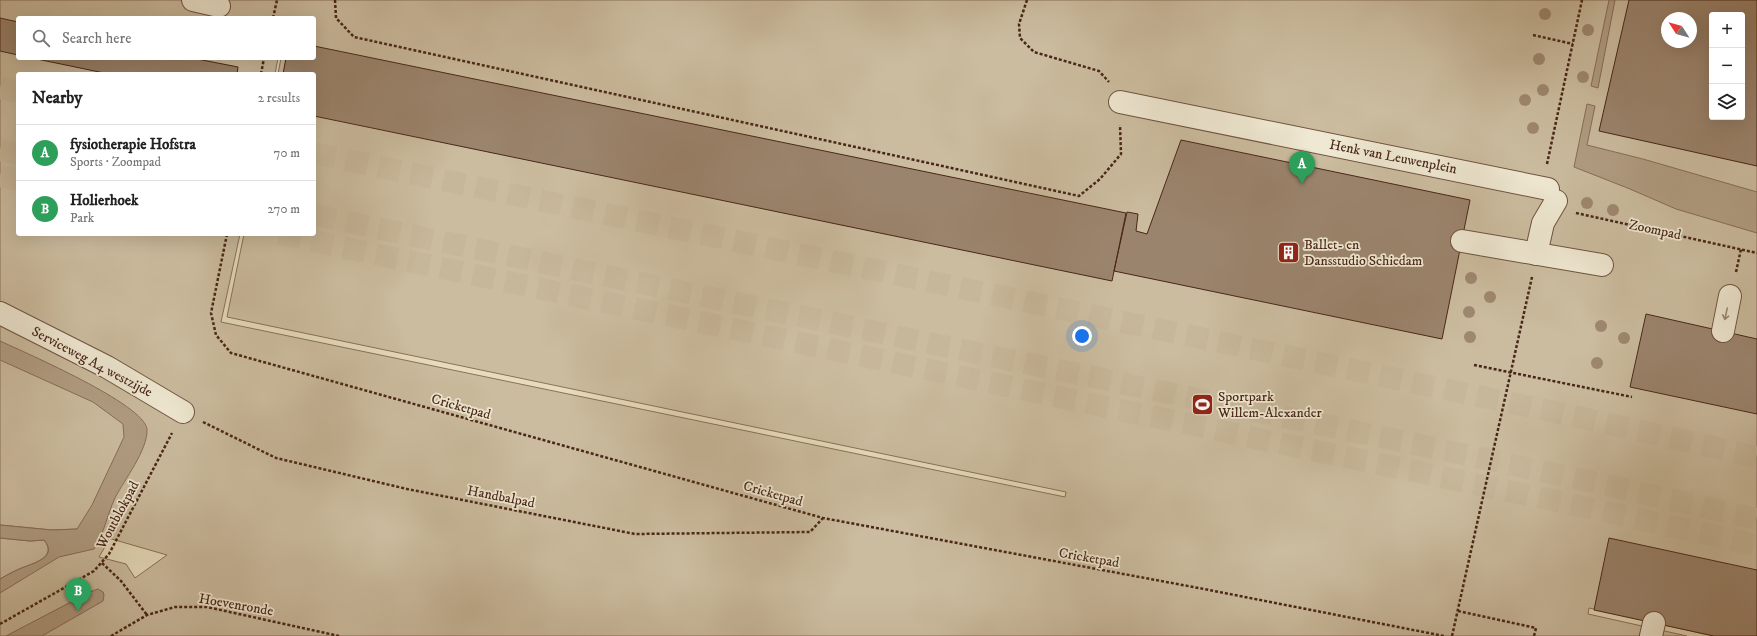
<!DOCTYPE html>
<html lang="en">
<head>
<meta charset="utf-8">
<style>
  body { margin:0; font-family:"IM FELL DW Pica",serif; background:#f2f2f2; color:#222 }
  .controls { position:absolute; right:12px; top:12px; display:grid; overflow:hidden; border-radius:4px; box-shadow:0 4px 16px #0002 }
  .controls button { width:36px; height:36px; display:grid; place-items:center; padding:0; border:0; border-bottom:1px solid #e0e0e0; background:#fff; color:#222; font:20px sans-serif }
  .compass { position:absolute; left:1661px; top:12px; width:36px; height:36px; border-radius:50%; background:#fff; box-shadow:0 4px 16px #0002; rotate:306deg }
  .you { position:absolute; left:1082px; top:336px; width:14px; height:14px; margin:-10px; border:3px solid #fff; border-radius:50%; background:#1a73e8; box-shadow:0 0 0 6px #1a73e833 }
  .badge { display:grid; place-items:center; width:26px; height:26px; border-radius:50%; background:#d93025; color:#fff; font-size:13px; font-weight:700 }
  .pin { position:absolute; translate:-50% -33px; filter:drop-shadow(0 1px 2px #0008) }
  .pin::after { content:''; position:absolute; top:21px; width:14px; height:12px; background:inherit; clip-path:polygon(0 0,100% 0,50% 100%) }
  .list { margin:0; padding:0; list-style:none }
  h2 { display:flex; justify-content:space-between; align-items:center; height:52px; margin:0; padding:0 16px; font-size:17px }
  h2 small { font-size:13px; font-weight:400; color:#767676 }
  .list li { display:grid; grid-template-columns:26px 1fr auto; gap:12px; align-items:center; box-sizing:border-box; height:56px; padding:0 16px; border-top:1px solid #e0e0e0 }
  .list b { display:block; font-size:15px; white-space:nowrap }
  .list p { margin:0; font-size:13px; white-space:nowrap; color:#767676 }
  .list em { font-size:13px; font-style:normal; color:#767676 }
  .icon { flex:none; width:22px; height:22px; fill:none; stroke:currentColor; stroke-width:2; stroke-linecap:round; stroke-linejoin:round }
  .map { position:relative; flex:none; width:1757px; height:636px; overflow:hidden }
  .search { position:absolute; background:#fff; box-shadow:0 4px 16px #0002; left:16px; top:16px; width:300px; height:44px; display:flex; align-items:center; gap:10px; box-sizing:border-box; padding:0 14px; border-radius:4px; color:#767676; font-size:15px }
  .panel { position:absolute; background:#fff; box-shadow:0 4px 16px #0002; left:16px; top:72px; width:300px; height:164px; border-radius:4px }
  .map>svg:first-child { display:block }
</style>
</head>
<body>
<div class="map">
<svg width="1757" height="636" viewBox="0 0 1757 636">
  <rect width="100%" height="100%" fill="#e6dbba"/>
  <filter id="stains"><feTurbulence type="fractalNoise" baseFrequency=".005" numOctaves="4"/><feColorMatrix values="0 0 0 0 .2 0 0 0 0 .09 0 0 0 0 .02 0 0 0 .5 -.17"/></filter>
  <radialGradient id="worn" r=".72"><stop offset=".6" stop-color="#630" stop-opacity="0"/><stop offset="1" stop-color="#630" stop-opacity=".3"/></radialGradient>
  <!-- green -->
  <path fill="#cbbc9f" stroke="#8a715c" fill-rule="evenodd" d="M0,0H1757V636H1713L1589,608L1588,614L1687,636H0V587L68,548L99,542L101,537L109,540L99,557L126,564L135,578L167,555L77,529L52,530L0,525ZM1712,15H1742V117H1712ZM18,18H314V58H281L278,74H314V234H244L227,317L1066,492L1065,497L221,322L240,234H18V74H275L278,58H18ZM1667,18H1691V42H1667Z
    M0,538L30,541L44,540C59,559 29,564 17,570C11,573 5,576 0,579Z"/>
  <!-- water -->
  <path fill="#b19d83" stroke="#876d59" d="M1609,0H1615L1598,88L1591,86Z
    M1587,104L1595,106L1587,145L1643,159L1757,192V233L1676,209L1630,189L1574,167Z
    M0,341C26,353 144,404 147,429C148,450 124,480 115,498C107,515 104,534 94,549L59,557L0,593V579C5,576 11,573 17,570C29,564 60,559 44,540L30,541L0,538V525L52,530L77,529L92,505L124,437L123,424L93,402L0,360Z
    M98,589L103,592L104,595L103,601L42,636H6L90,592Z"/>
  <!-- building -->
  <path fill="#9b846d" stroke="#492619" fill-rule="evenodd" d="M1629,0H1757V166L1599,131ZM1712,15H1742V117H1712ZM1667,18H1691V42H1667Z
    M0,18L18,22V55L0,51Z
    M314,46L1126,213L1112,281L314,116V74H283L286,58H314Z
    M32,58H192L238,67L237,74H109Z
    M1181,140L1470,200L1442,339L1114,271L1127,212L1138,214L1136,231L1147,234Z
    M1646,314L1757,339V414L1630,387Z
    M1609,538L1757,570V636H1714L1594,610Z"/>
  <g fill="none" stroke-linecap="round" stroke-linejoin="round">
    <!-- highway-tunnel -->
    <path stroke="#c7b79a" stroke-width="22" stroke-dasharray="22 11" stroke-linecap="butt" d="M0,88L18,92
      M0,150L18,154
      M314,153L1579,417L1757,457
      M0,176L18,180
      M314,215L1453,452L1625,489L1757,519
      M279,234L1561,502L1757,545"/>
    <defs>
      <path id="minor" d="M193,0L219,6
        M1120,102L1548,189
        M1462,241L1602,265
        M1536,254L1543,223L1556,201
        M0,313L107,367L183,412
        M1723,331L1730,296
        M1651,636L1654,623"/>
    </defs>
    <!-- minor casing -->
    <use href="#minor" stroke="#705341" stroke-width="24"/>
    <!-- path -->
    <path stroke="#492619" stroke-width="2.5" stroke-dasharray="3 2" stroke-linecap="butt" d="M335,0L336,18L354,37L1079,196L1100,179L1121,154L1120,125
      M1027,0L1019,24L1020,38L1034,52L1099,71L1109,82
      M273,18L277,0
      M1533,35L1573,44
      M261,74L264,58
      M1547,164L1582,0
      M1576,213L1757,253
      M227,234L211,313L216,335L231,353L823,518L1204,589L1444,636
      M1736,272L1741,249
      M1474,365L1632,397
      M203,422L276,458L407,489L635,534L810,532L823,518
      M102,563L121,581L147,615
      M1458,611L1536,628L1534,636
      M0,624L94,571L109,554L172,433
      M111,636L147,615L175,607H207L339,636
      M1452,636L1532,277"/>
    <!-- minor -->
    <use href="#minor" stroke="#efe8d2" stroke-width="22"/>
  </g>
  <!-- trees -->
  <g fill="#9e8870">
    <circle cx="1545" cy="14" r="6"/>
    <circle cx="1588" cy="30" r="6"/>
    <circle cx="1539" cy="59" r="6"/>
    <circle cx="1583" cy="77" r="6"/>
    <circle cx="1543" cy="90" r="6"/>
    <circle cx="1525" cy="100" r="6"/>
    <circle cx="1533" cy="128" r="6"/>
    <circle cx="1587" cy="203" r="6"/>
    <circle cx="1613" cy="210" r="6"/>
    <circle cx="1471" cy="278" r="6"/>
    <circle cx="1490" cy="297" r="6"/>
    <circle cx="1469" cy="312" r="6"/>
    <circle cx="1601" cy="326" r="6"/>
    <circle cx="1470" cy="337" r="6"/>
    <circle cx="1624" cy="338" r="6"/>
    <circle cx="1597" cy="363" r="6"/>
  </g>
  <!-- one-way arrows -->
  <defs><path id="oneway-shaft" d="M-6 0H5M1.5-3L5.5 0L1.5 3" fill="none" stroke-width="1.6" stroke-linecap="round" stroke-linejoin="round"/></defs>
  <use stroke="#9c8776" href="#oneway-shaft" transform="translate(1726 314) rotate(102)"/>
  <!-- icons -->
  <defs>
    <symbol id="building-square" viewBox="-11 -11 22 22"><rect x="-9" y="-9" width="18" height="18" rx="4" fill="#8f2418" stroke="#efe8d2"/><path d="M-4-6H4V6H1V3H-1V6H-4ZM-2.5-4.3h1.7v1.8h-1.7ZM.8-4.3h1.7v1.8H.8ZM-2.5-1h1.7V.8h-1.7ZM.8-1h1.7V.8H.8Z" fill="#fff"/></symbol>
    <symbol id="stadium-square" viewBox="-11 -11 22 22"><rect x="-9" y="-9" width="18" height="18" rx="4" fill="#8f2418" stroke="#efe8d2"/><path d="M0-5a6.5 5 0 1 0 0 10a6.5 5 0 1 0 0-10ZM-3.5-1.8h7v3.6h-7Z" fill="#fff"/></symbol>
  </defs>
  <g fill-rule="evenodd">
    <use href="#building-square" x="1276" y="240" width="25" height="25"/>
    <use href="#stadium-square" x="1190" y="392" width="25" height="25"/>
  </g>
  <g text-anchor="middle" dominant-baseline="central" stroke-width="3.5" stroke-linejoin="round" paint-order="stroke">
    <!-- street labels -->
    <g font-size="14" fill="#492619" stroke="#efe8d2">
      <text transform="translate(1393 157) rotate(11)">Henk van Leuwenplein</text>
      <text transform="translate(1655 230) rotate(12)">Zoompad</text>
      <text transform="translate(92 362) rotate(28)">Serviceweg A4 westzijde</text>
      <text transform="translate(461 407) rotate(16)">Cricketpad</text>
      <text transform="translate(773 494) rotate(16)">Cricketpad</text>
      <text transform="translate(501 497) rotate(11)">Handbalpad</text>
      <text transform="translate(118 515) rotate(-62)">Woutblokpad</text>
      <text transform="translate(1089 558) rotate(10)">Cricketpad</text>
      <text transform="translate(236 605) rotate(10)">Hoevenronde</text>
    </g>
    <!-- poi labels -->
    <g font-size="14" fill="#492619" stroke="#efe8d2" text-anchor="start">
      <text x="1304" y="245">Ballet- en<tspan x="1304" dy="16">Dansstudio Schiedam</tspan></text>
      <text x="1218" y="397">Sportpark<tspan x="1218" dy="16">Willem-Alexander</tspan></text>
    </g>
  </g>
  <rect width="100%" height="100%" filter="url(#stains)"/>
  <rect width="100%" height="100%" fill="url(#worn)"/>
</svg>
<div class="controls">
<button>+</button>
<button>−</button>
<button><svg class="icon" aria-label="layers" viewBox="0 0 24 24"><path d="M12 4l9 5-9 5-9-5zM3 14l9 5 9-5"/></svg></button>
</div>
<svg class="compass" viewBox="-18 -18 36 36"><path d="M0-13l5 13h-10z" fill="#e53935"/><path d="M0 13l5-13h-10z" fill="#767676"/></svg>
<div class="you"></div>
<div class="pin badge" style="left:1302px;top:184px;background:#2e9e5b">A</div>
<div class="pin badge" style="left:78px;top:611px;background:#2e9e5b">B</div>
<div class="search"><svg class="icon" aria-label="search" viewBox="0 0 24 24"><circle cx="10" cy="10" r="6"/><path d="M15 15l6 6"/></svg>Search here</div>
<section class="panel">
<h2>Nearby<small>2 results</small></h2>
<ul class="list">
<li><span class="badge" style="background:#2e9e5b">A</span><div><b>fysiotherapie Hofstra</b><p>Sports · Zoompad</p></div><em>70 m</em></li>
<li><span class="badge" style="background:#2e9e5b">B</span><div><b>Holierhoek</b><p>Park</p></div><em>270 m</em></li>
</ul>
</section>
</div>
</body>
</html>
